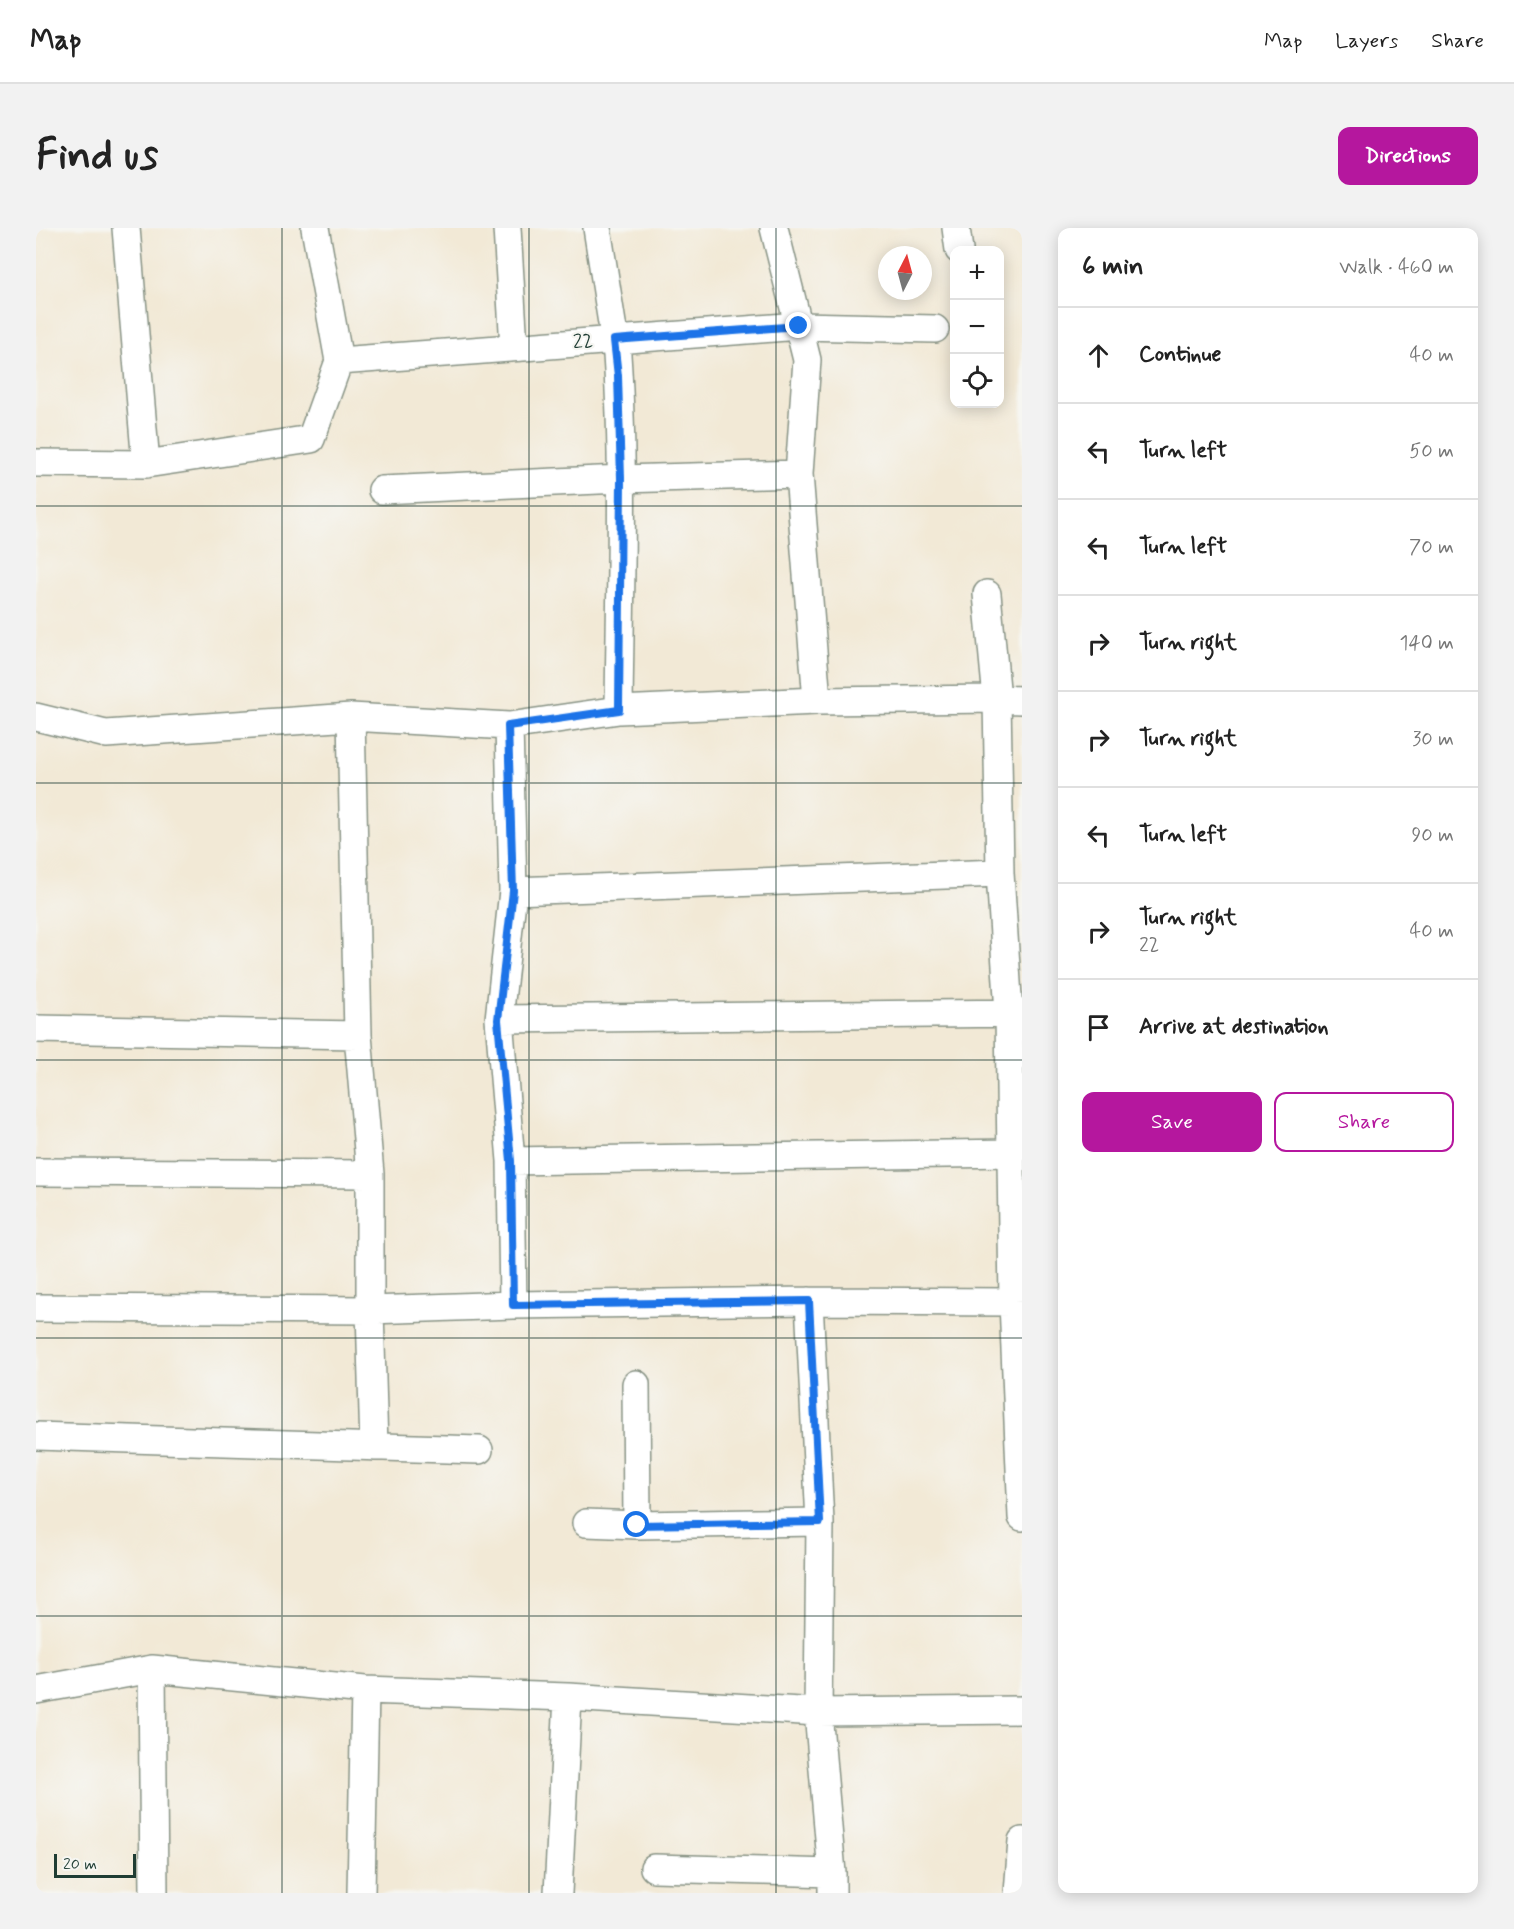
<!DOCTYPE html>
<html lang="en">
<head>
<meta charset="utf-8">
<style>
  body { margin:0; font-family:Mynerve,sans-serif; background:#f2f2f2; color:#222 }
  .controls { position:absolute; right:18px; top:18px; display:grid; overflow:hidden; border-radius:12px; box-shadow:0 3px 15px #0003 }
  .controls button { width:54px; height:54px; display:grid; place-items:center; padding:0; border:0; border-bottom:2px solid #e0e0e0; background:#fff; color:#222; font:30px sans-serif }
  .compass { position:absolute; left:842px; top:18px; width:54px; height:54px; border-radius:50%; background:#fff; box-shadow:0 3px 15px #0003; rotate:6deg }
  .scale { position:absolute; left:18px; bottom:15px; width:82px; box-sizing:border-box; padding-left:6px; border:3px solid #1f3d34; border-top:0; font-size:16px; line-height:21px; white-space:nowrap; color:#1f3d34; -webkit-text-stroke:4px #f6f6f2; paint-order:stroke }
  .stop { position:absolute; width:18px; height:18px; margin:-14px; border:4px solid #1a73e8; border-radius:50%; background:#fff }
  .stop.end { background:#1a73e8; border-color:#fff; box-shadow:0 2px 6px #0008 }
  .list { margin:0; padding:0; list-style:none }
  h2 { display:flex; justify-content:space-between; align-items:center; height:78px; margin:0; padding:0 24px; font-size:26px }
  h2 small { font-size:20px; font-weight:400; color:#767676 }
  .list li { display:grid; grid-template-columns:39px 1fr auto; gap:18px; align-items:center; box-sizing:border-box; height:96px; padding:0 24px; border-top:2px solid #e0e0e0 }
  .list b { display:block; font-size:22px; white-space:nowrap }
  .list p { margin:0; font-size:20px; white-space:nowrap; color:#767676 }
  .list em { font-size:20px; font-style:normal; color:#767676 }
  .actions { display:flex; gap:12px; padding:18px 24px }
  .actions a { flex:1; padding:14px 0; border:2px solid #b5179e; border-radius:12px; text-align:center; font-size:21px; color:#b5179e }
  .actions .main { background:#b5179e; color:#fff }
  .icon { flex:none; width:33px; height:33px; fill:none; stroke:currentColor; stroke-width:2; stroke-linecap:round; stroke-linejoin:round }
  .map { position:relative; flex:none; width:986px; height:1665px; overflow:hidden; border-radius:12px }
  header { display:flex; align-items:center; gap:36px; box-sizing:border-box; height:84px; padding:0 30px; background:#fff; border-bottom:2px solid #e0e0e0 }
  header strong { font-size:28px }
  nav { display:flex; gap:33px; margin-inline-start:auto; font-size:21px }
  .intro { display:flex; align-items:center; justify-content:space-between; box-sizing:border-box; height:144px; padding:0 36px }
  h1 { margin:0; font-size:42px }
  .button { padding:15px 27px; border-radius:12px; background:#b5179e; color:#fff; font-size:21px; font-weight:700 }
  main { display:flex; gap:36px; padding:0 36px }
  aside { flex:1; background:#fff; border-radius:12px; box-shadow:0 3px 15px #0003 }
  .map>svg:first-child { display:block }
</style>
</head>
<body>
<header>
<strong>Map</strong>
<nav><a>Map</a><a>Layers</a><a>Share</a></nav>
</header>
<div class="intro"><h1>Find us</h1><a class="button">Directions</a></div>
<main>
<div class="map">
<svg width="986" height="1665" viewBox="0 0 986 1665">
  <rect width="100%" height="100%" fill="#f6f6f2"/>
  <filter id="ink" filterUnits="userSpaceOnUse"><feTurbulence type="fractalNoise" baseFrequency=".0167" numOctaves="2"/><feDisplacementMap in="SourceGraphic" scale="12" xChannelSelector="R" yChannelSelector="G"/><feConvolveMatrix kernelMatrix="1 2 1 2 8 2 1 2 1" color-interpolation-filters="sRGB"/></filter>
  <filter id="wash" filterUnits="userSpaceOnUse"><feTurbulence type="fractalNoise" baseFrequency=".008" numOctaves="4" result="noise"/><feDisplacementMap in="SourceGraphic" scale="24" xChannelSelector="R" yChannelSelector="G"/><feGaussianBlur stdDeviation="1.35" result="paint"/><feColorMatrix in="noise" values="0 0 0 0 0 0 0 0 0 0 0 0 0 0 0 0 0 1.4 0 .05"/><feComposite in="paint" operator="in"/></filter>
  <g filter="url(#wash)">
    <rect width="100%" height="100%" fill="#f2e9d6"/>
  </g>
  <g filter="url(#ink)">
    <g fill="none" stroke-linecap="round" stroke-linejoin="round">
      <defs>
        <path id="street" d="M90,0L110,236L275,211L303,133L279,0
          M471,0L478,119
          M561,0L581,127C589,245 584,364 583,482
          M738,0L771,132L763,246L781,473
          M920,0L923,22
          M303,133L763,98L899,101
          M0,235L110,236
          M346,262L585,251L763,246
          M951,366L961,471L964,645L973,785L977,1074L986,1289
          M0,489L70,506L315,489L473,498L583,482L781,473L961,471L986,472
          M477,663L964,645
          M463,791L986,785
          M0,801L322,807
          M475,933L974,925
          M0,944L334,946
          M773,1073L784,1294L782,1484L796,1645V1665
          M477,1077L773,1073L977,1074
          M0,1080L334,1082V946L322,807L315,489
          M600,1156L601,1297
          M0,1208L443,1222
          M338,1219L334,1082L477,1077L475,933L463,791L477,663L473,498
          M550,1295L601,1297L784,1294
          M116,1441L118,1665
          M0,1462L116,1441L329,1462L532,1469L782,1484L986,1482
          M618,1640L796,1645
          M325,1665L329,1462
          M522,1665L532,1469
          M982,1665L986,1613"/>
      </defs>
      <!-- street casing -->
      <use href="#street" stroke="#889385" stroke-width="30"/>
      <!-- street -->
      <use href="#street" stroke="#fff" stroke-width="27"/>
    </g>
  </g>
  <g fill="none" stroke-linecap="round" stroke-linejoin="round" filter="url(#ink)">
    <!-- route -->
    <path stroke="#1a73e8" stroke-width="8" d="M601,1297L784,1294L773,1073L477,1077L475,933L462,792L477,663L472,498L583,482L585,251L582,148L578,112L763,98"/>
  </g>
  <!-- grid -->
  <path fill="none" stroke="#1f3d34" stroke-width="1.5" stroke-opacity="0.55" d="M246,0V1665M493,0V1665M740,0V1665M0,278H986M0,555H986M0,832H986M0,1110H986M0,1388H986"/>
  <g text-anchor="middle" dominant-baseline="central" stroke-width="4.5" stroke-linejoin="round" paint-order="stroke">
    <!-- street labels -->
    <g font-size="20" fill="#1f3d34" stroke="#f6f6f2">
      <text transform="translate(547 114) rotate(-4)">22</text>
    </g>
  </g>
</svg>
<div class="controls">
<button>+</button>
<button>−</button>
<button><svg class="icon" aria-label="locate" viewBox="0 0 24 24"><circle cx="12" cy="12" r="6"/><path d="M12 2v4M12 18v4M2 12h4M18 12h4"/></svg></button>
</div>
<svg class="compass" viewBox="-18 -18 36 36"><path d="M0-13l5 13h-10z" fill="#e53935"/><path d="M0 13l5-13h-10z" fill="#767676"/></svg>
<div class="scale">20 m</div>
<div class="stop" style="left:601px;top:1297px"></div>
<div class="stop end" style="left:763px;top:98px"></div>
</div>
<aside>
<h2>6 min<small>Walk · 460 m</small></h2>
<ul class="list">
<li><svg class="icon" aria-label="ahead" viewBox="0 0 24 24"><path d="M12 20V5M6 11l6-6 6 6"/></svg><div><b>Continue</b></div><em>40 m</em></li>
<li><svg class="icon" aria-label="left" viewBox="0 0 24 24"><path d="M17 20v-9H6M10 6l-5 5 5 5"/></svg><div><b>Turn left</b></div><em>50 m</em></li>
<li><svg class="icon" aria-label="left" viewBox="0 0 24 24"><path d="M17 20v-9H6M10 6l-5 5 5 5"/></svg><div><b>Turn left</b></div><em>70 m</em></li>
<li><svg class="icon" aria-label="right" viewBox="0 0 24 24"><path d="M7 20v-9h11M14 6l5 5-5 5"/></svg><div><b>Turn right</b></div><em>140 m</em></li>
<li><svg class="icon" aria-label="right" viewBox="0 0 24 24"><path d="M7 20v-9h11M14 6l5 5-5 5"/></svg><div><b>Turn right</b></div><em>30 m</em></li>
<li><svg class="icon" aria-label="left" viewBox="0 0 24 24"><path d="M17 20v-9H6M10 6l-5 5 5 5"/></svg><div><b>Turn left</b></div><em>90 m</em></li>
<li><svg class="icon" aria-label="right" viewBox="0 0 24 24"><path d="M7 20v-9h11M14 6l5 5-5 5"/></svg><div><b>Turn right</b><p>22</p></div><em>40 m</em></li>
<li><svg class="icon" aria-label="arrive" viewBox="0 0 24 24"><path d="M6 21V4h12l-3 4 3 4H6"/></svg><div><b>Arrive at destination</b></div></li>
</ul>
<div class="actions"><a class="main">Save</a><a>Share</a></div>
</aside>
</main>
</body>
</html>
